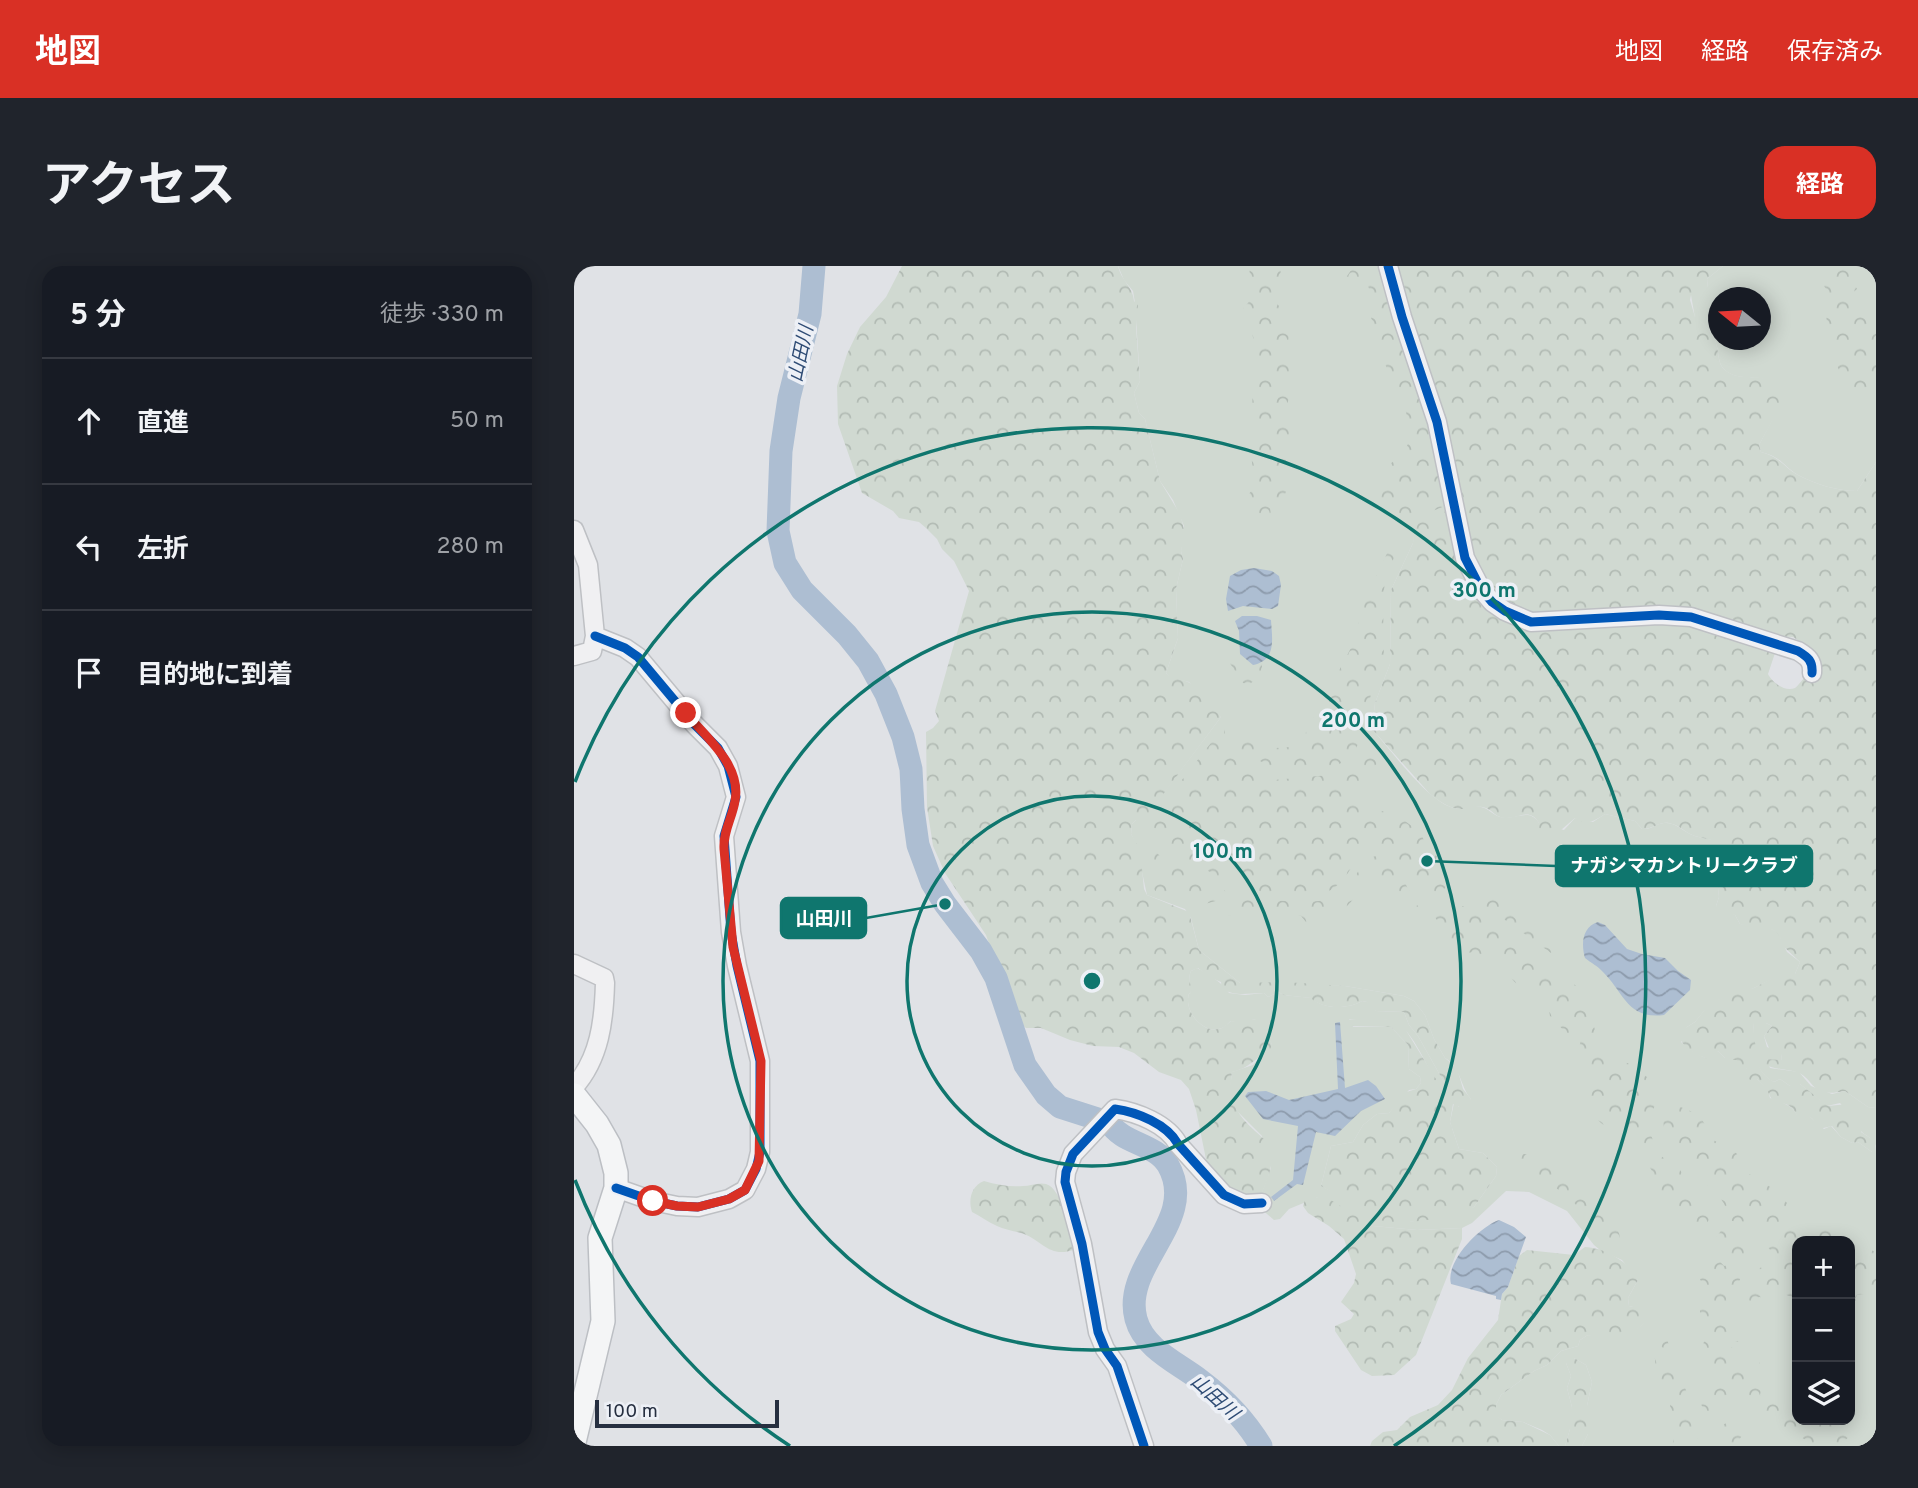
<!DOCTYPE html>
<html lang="ja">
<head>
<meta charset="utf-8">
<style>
  body { margin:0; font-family:Overpass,"Noto Sans JP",sans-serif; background:#20242c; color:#f1f3f6 }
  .controls { position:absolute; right:21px; bottom:21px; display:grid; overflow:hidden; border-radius:14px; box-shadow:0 4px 18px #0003 }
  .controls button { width:63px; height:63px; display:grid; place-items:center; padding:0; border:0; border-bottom:2px solid #363941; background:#171b24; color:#f1f3f6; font:35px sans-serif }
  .compass { position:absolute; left:1134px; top:21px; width:63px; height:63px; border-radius:50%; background:#171b24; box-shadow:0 4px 18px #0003; rotate:288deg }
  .scale { position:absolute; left:21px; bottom:18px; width:184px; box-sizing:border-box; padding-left:7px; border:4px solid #262f40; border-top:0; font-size:19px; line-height:24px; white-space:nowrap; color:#262f40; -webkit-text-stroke:5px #edf0f6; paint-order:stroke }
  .stop { position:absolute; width:21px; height:21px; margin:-16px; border:5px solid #d93025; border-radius:50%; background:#fff }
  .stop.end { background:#d93025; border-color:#fff; box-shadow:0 2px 7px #0008 }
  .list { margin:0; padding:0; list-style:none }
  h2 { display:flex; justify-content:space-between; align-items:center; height:91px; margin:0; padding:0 28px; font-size:30px }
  h2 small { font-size:23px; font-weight:400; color:#9ea1a6 }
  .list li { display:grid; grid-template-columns:46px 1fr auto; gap:21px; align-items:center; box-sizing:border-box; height:126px; padding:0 28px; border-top:2px solid #363941 }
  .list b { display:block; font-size:26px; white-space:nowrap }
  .list em { font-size:23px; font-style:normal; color:#9ea1a6 }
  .icon { flex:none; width:38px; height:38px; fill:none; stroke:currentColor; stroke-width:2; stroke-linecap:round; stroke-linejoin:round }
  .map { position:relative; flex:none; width:1302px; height:1180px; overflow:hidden; border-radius:21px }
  header { display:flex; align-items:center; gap:42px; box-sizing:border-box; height:98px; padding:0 35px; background:#d93025; color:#fff }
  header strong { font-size:33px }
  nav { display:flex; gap:38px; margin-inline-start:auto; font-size:24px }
  .intro { display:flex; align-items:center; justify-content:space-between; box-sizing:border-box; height:168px; padding:0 42px }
  h1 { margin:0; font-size:49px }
  .button { padding:18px 32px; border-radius:21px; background:#d93025; color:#fff; font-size:24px; font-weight:700 }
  main { display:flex; gap:42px; padding:0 42px }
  aside { flex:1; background:#171b24; border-radius:21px; box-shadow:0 4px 18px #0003 }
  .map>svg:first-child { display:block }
</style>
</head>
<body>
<header>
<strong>地図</strong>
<nav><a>地図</a><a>経路</a><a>保存済み</a></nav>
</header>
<div class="intro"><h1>アクセス</h1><a class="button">経路</a></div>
<main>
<aside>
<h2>5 分<small>徒歩 · 330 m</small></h2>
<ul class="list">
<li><svg class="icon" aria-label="ahead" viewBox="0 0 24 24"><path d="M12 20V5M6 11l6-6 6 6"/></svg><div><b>直進</b></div><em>50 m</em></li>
<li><svg class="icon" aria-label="left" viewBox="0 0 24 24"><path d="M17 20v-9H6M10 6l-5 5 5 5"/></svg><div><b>左折</b></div><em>280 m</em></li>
<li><svg class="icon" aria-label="arrive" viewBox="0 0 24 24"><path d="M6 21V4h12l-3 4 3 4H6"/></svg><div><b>目的地に到着</b></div></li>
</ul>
</aside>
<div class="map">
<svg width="1302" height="1180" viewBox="0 0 1302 1180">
  <defs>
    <pattern id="forest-crowns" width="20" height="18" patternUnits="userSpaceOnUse" patternTransform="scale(1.75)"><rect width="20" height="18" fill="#d0d9d1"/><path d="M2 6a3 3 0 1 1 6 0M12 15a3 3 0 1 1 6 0" fill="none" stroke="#b2bbb4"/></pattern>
    <pattern id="water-waves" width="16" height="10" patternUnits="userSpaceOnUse" patternTransform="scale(1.75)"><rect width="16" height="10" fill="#adbed2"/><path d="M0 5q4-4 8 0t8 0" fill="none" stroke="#8d9bac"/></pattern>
  </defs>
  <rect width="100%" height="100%" fill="#e0e2e6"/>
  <!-- grass -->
  <path fill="#d0d9d1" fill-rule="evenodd" d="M544,0H810L877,243L840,270L839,277L817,324L816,398L801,437L798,463C817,484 854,536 880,542C889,545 898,539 907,541C914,542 919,549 926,551C941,555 955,541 965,557L990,564L1001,552L1019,556L1031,548L1061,555L1068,563C1077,564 1081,558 1090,557C1100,556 1107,563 1116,568C1122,571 1131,572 1138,574L1142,586L1136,605L1143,613L1145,631L1142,640L1161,649L1166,658L1191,660L1204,666L1213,686L1226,696L1221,708L1206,709L1180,722L1144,734L1130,745L1121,756L1113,761L1107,776L1118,785L1131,792L1144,785L1151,792L1164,794L1194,824L1196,832C1209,838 1216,837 1223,849L1235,850L1250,863L1257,860L1267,871L1278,877L1284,876L1298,886H1302V1180H1008L1014,1168L1013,1140L1018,1116L1012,1099L1000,1092L992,1097L997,1110L993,1122L998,1141L996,1163L991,1180H985L976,1169L968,1164L949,1156L928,1154L922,1150V1139L927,1129L960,1105L973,1099L987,1085L1004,1080L1006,1074L1014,1069C1037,1074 1056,1072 1072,1055L1059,1041L1055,1040L1054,1032L1064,1014L1048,994L1026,984L1020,979L993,945L955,926L932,925L898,957L888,962L843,964L799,960L744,931L715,943L706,953L700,954L686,942L685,934L697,902L688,870L664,846L658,836L656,822L658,806L679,799L698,778L681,753L666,757L657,755C654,757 652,761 648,762C631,769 613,749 614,733C615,722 617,733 616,722C616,715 614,712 617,705L623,702C635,709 647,715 655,727L671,729L690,727L694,731L705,726L709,729L738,732C748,744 776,743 788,735L793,736L802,745L830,746L835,759L844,770L871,818L865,819C851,801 838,757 814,754C801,752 788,755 775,753L779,761H817L834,779L835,803L846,811L847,817L842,823L835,824L815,847L803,848L789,859L779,876L757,880L747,920L769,931L836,956L900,941L922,910L923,901L909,887L885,883L876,856L880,837L885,841L897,833C886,820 887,801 871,792L860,773L851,749L840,735L830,730L771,720L666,717L625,684L617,652L611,643L573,629L562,578L557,568L558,558L562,554L570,553L647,451L615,416L597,412L592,407L604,372L602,323L609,293L607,285L610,260L599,234L586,215L571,153L565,147L560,127L566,115L561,37L559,25L550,14ZM1223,975H1276V1154H1223Z
    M1149,0H1302V196L1283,225C1263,225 1241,218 1224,209C1208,200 1210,192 1187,186L1185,179L1206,139C1202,95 1168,123 1149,102C1144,96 1145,88 1143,81C1141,70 1131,57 1121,52L1117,29H1129L1134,22L1133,13ZM1144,32H1186V74H1144Z
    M1180,757H1192L1198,760L1190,770L1193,781L1207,787L1208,795L1192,793L1196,802L1225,806L1237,820L1258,828L1271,825L1294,841L1302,842V880C1298,872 1296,872 1289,867C1286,864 1271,843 1266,837L1253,840L1226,818L1216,820L1206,813L1200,816C1179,805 1177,779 1180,757Z"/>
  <!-- forest -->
  <path fill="url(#forest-crowns)" d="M328,0H544C547,14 559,21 560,35L564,39L562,61L566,115L560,127L565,147L571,153L586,215L606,248L611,267L607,285L609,293L602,323L604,372L592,407C599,414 605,412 614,416C628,422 638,440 647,451L570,554H562L558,558L557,568L566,583L570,623L573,629L615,646L625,684L666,717L711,716L771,720L830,730L840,735L851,749L860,773L871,792L883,802L889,823L897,833L890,843L879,838L876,856L885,883L909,887L923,901L922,910L900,941C879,951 825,962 803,953C784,945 766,930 747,920L757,880L779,876L789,859L803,848L815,847L824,835L826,828L842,823L847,817L846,811L835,803L834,779L817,761L772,760L768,758L770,754L796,752L821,754L830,761L865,818H871L844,770L835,759L830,746L802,745L794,742L793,736L788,735C776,743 748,744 737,732L709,729L705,726L694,731L690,727C675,727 662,731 648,723L647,716L635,711L624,702L617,705C614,712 616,715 617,722C617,733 615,722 614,733C613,749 631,769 648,762C652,760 654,757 657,755C667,757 687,747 693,760C695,766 694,771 698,778L695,787C683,789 677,802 658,806C654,833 661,847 681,865C688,871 695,876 697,886C700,902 691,919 685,934H667L635,908L622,844L615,823L607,814L585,806L560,787L545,781L519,780L496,774L467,762H452L442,754L412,669L371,607L359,580L353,541L352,466L359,462L365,455L361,445L395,325L380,295L368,283L363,273L352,262L345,256L325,252L319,245L288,227L264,158L263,120L273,88L286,61L312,31Z
    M675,0H706L707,11L698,29C708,45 722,64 711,82L718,96V121L711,146L719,183L712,192V225L709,235L696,240L698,263L690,269L682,266L673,238L674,229L683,218C678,201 673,179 683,163L678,145L679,121L682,112L683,80L676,64L681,58L668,44L679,31L680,24L671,16L676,10Z
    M780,0H786L787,18L776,22L770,19L771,13Z
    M789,0H810L850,122L846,136L851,143L876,238L831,256L824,255L804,242V217L815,199L829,187L834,178L832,166L835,162L831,141L818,122L801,60L797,52L795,23Z
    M817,0H1149L1133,13L1134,22L1138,26L1137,32L1133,35L1129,29H1117L1116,34L1121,51C1131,57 1141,70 1143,81C1145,88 1144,96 1149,102C1169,123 1202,94 1207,139L1185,179L1187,186C1208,192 1208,200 1224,209C1241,218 1263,225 1283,225L1302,196V842L1294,841L1271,825C1234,833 1242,812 1222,806C1210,803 1199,803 1189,798L1192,793L1208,794L1207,788L1197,787L1190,770L1198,760L1192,757H1180C1179,767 1180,772 1182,781C1184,797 1184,807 1200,816L1206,813L1216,820L1221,816L1226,818L1254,840L1274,838L1279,853L1292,860L1287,866L1301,875L1302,886H1298L1284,876L1278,877L1267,871L1258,860L1245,863C1236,849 1240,851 1223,850C1217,837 1212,838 1199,836L1193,824L1183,813L1177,814L1169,811L1173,803L1163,799V794H1153L1144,785L1138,794C1126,791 1109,783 1105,770L1113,761L1121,756L1136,737L1165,725L1180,722L1206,708H1221L1226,696L1208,679C1206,656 1182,663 1166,658L1161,649L1146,647L1142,640L1145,631L1143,613L1136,605L1142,586L1137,574C1131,572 1122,571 1116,568C1109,564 1104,559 1095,557C1085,555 1078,564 1068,563L1061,555L1031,548C1020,555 1013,560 1001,552L980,570L967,573L961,564L965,557C955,541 945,553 931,552C923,552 919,545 912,542C904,539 898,542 890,543C877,544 866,536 856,528L798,463L801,437L816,398L817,324L839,277L840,258L877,243C880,259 882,276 887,291C919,393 1013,351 1089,353C1117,353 1127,357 1151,366C1168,372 1186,375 1203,381L1194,408C1198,416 1210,426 1221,422C1225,419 1230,411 1234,408L1240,409L1242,400L1228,377L1219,371L1193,370L1115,348L1084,346L979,353L949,350L936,344L911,317L903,305L889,268L866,155Z
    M1242,0H1277V11L1283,23L1275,30L1274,38L1291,37L1295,50L1302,56V129L1294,131C1254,114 1251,60 1252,23L1244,11Z
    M824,266L825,282L813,306L809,329L810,402L797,428L790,462L780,488L764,499L709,506L665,485L661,474C687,474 703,492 731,474L733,457L750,444L760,414L778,380L792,332L815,283L818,267Z
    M665,382L666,388L684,398L688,396C689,406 683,414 675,418L669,417L653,393L656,384Z
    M651,459V478L657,488L699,514L756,509L773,504L788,491L803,486L806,491L798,507L781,530L792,533L808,545L827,552L847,567L852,580L872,599L873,613L871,622L866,627C837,630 835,603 817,588C776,574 784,610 755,625L695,630L684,628L667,623L627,601L589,585L586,574L575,556Z
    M576,584L581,585L593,597L617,603L659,630L631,638L622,637L606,628L596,630L582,626L575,615Z
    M802,590C806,591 810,591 813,593C825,600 838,633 846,643C853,653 861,658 865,670C857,667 853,658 847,650C840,642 809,610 802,606C794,611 782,632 773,640C766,647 761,645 753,648C747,649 745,655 739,658L732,656L727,650L675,646L652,650L646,648L644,643C651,639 661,634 669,634C697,631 741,643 767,628C784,618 782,594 802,590Z
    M917,632L925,634L946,658H953L960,667L963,665L968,667L967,675L972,680H986L990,684L977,687L909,638L911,634Z
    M860,640C869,641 879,640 887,640C908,641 943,677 960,690L969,694L986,711L1003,720L1012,734L1030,742L1034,747L1031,752H1019L1023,779L1034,782L1039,794C1063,795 1065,810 1084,817L1087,824L1077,849L1075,862L1080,878L1085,883L1087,890C1096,897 1104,895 1108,908L1104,915L1108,917L1113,915L1118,919L1117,924L1105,925C1112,938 1126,933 1138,945L1129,969C1110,963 1105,944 1088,936C1089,911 1067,899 1066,871C1047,868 1028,863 1016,845L1015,831L1010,818L1016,811L1012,801L1000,791L1005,783L1007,773C989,773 989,759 976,750L975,744L965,731C954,729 938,716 933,706L935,700L928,692L915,695L902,685L879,691L874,687L866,659L856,643Z
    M1097,839C1108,841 1125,846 1130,857C1133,862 1131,867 1136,872C1141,876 1145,876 1151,878C1161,881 1168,894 1167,904C1193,916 1212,930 1225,956L1269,965L1294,983L1302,986V1035L1291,1028L1283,1029L1281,1033L1292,1042L1276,1038V975H1223V1033L1202,1025L1191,1032L1185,1031L1176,1036L1174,1032L1178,1020L1179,1008L1191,998L1187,990L1199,987L1189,976L1195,970L1194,967L1179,956L1158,955C1154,948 1152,940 1147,933C1140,924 1126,917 1129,904L1119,899L1114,887C1093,880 1081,858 1097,839Z
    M951,888L956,890L959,897C965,900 970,899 975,902C992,911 1035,949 1044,965C1047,971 1045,975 1045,981C1039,981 1033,981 1029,977C1026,974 1024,967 1022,963C1017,955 1010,948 1004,941C987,920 959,910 936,896L937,889Z
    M410,915C423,919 436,921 449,920C456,920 465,916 472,918C488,922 497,968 502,983C476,993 470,976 450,968C441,965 431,964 423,960C414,956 406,950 398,946C394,934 397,920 410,915Z
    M744,931H752L799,960L843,964L888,962V973L842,1089L820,1109L798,1110L787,1104L761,1065V1060L777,1053L780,1048L767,1036L780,1017L782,1008L770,973L755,960L734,947L729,940L731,934Z
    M1151,960L1166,972L1179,988L1170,1002L1165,1016L1168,1023C1151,1027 1149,1029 1156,1045L1151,1051L1154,1055L1164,1059L1159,1067L1165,1073L1164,1076L1159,1075L1155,1078C1157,1081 1174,1098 1176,1099L1181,1094L1186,1097L1185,1101L1170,1113L1162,1135L1142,1148L1135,1147L1129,1143L1126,1135L1133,1132L1141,1123L1139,1107L1133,1096L1135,1089L1129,1079L1131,1072L1126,1059V1028L1129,1025L1130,1019C1120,1009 1128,998 1136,989H1140L1150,1000L1157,998L1158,992L1142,971Z
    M1011,981C1031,982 1056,996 1064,1014L1054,1032L1055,1040L1059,1041L1062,1037L1069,1035L1079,1050L1055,1070L1027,1074L1014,1069L1006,1074L1004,1080L987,1085L973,1099L960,1105L927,1129L922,1139V1149L928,1154L949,1156L976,1169L985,1180H796L798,1175L809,1166L823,1164L836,1151L864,1139L878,1124L894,1092L924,1054L928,1028L934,1021L945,990L953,984L1000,989Z
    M1089,1063L1125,1159V1168L1120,1180H1092L1098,1179C1102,1170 1099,1165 1098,1156C1095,1137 1098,1122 1082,1108L1081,1093L1079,1090L1080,1086L1086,1088L1089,1082L1086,1079L1069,1074L1071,1069H1082Z
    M993,1092H1000L1012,1099L1018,1116L1013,1140L1016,1147L1014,1168L1008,1180H991L996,1163L992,1153L998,1141L993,1122L997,1110L992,1097Z
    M1187,1107L1189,1113L1186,1129L1199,1131L1206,1144L1223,1149V1154H1242L1281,1165L1265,1180H1242L1213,1163L1207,1162L1183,1151L1173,1134L1178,1111Z
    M1168,1145L1173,1148C1176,1160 1166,1173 1161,1180L1147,1173L1146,1160L1161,1153Z
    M1302,1161V1180L1282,1175Z"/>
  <!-- water -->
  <path fill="url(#water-waves)" d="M680,302L698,305L705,310L707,319L704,340L698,343L669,340L654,345L652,333L656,310L667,304Z
    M668,350H683L697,354C698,373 703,394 679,399L666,388L665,365L661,355Z
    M1024,656L1031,659L1053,683L1068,688L1091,692L1104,705L1117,714L1116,724L1090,749C1053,754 1049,725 1029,706C1024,700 1017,697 1011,692C1007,678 1008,661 1024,656Z
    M766,756L771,822L794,814L802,820L811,833L787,845L761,870L742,866L729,919L723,918L700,935L697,931L719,914L724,860L689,853L671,830L674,826L692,825L715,834L764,823L761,757Z
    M925,954L940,961L952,971L934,1021L928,1028L927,1034L922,1033V1030L877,1018C871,996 905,961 925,954Z"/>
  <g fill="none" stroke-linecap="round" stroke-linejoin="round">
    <!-- river -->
    <path stroke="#adbed2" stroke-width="23" d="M240,0L236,48L215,132L207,185L204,265L211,297L228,324L273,369L294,395L312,428L329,471L337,503L339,543L344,579L358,617L371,638L407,685L422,712L451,799L472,829L486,841L536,857C548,878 581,877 594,899C626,955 547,998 562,1053C570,1083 604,1097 626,1114C650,1132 672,1155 687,1180"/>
    <defs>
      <path id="minor" d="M814,0L828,51L863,156L891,292L907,323L918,336L931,345L957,356L1085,349L1117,351L1224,385C1234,391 1239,395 1238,407
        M0,264L14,299L21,370L18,385L0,390
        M21,370L51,382L64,391L121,459L144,482L154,500L162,531L150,570L157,666L163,700L186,795V886L182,903L171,924L155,933L124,941L103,940L79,935L42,922
        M0,698L30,712L31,717C30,754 26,792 0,821
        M570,1180L543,1100L531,1083L524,1066L508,978L491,916L492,906L499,888L541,843C563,846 593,858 604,878L650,929L670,938L688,937"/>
      <path id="major" d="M0,829L23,858L35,879L42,907V922L26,972L29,1055L0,1176"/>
    </defs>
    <!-- minor casing -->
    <use href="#minor" stroke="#bec0c4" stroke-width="21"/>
    <!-- major casing -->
    <use href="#major" stroke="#bcbfc4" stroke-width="26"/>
    <!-- minor -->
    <use href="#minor" stroke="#f0f0f2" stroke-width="18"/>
    <!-- major -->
    <use href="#major" stroke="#f4f5f6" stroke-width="23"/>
    <defs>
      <path id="cycleway" d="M814,0L828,51L863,156L891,292L907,323L918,336L931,345L957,356L1085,349L1117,351L1224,385C1234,391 1239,395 1238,407
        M21,370L51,382L64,391L121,459L144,482L154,500L162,531L150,570L157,666L163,700L186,795V886L182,903L171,924L155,933L124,941L103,940L79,935L42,922
        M570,1180L543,1100L531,1083L524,1066L508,978L491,916L492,906L499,888L541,843C563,846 593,858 604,878L650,929L670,938L688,937"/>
    </defs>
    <!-- cycleway casing -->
    <use href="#cycleway" stroke="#edf0f6" stroke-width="13"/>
    <!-- cycleway -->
    <use href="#cycleway" stroke="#0057b8" stroke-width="9"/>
  </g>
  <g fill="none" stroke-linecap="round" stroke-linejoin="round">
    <!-- route -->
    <path stroke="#d93025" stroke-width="9" d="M79,935L103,940L124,941L155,933L171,924L185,895L187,795L159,681L150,583C149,565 158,553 161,535C168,499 132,472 112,447"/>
  </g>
  <!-- distance rings -->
  <g fill="none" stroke="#0f766e" stroke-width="3.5">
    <circle cx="518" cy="715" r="185"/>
    <circle cx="518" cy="715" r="369"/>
    <path d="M216 1180A554 554 0 0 1 1 914M1 516A554 554 0 1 1 820 1180"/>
  </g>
  <g text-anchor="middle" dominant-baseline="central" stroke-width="7" stroke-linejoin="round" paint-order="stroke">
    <!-- water labels -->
    <g font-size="19" font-style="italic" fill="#2f4c75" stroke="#edf0f6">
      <text transform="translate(228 88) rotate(-78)">山田川</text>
      <text transform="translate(640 1132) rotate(42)">山田川</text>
    </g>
  </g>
  <circle cx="518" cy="715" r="10" fill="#0f766e" stroke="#edf0f6" stroke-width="3.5"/>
  <g font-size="21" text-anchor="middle" font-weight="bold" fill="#0f766e" stroke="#edf0f6" stroke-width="7" stroke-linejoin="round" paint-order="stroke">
    <text x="910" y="331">300 m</text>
    <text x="779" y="461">200 m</text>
    <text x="649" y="592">100 m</text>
  </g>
  <!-- callouts -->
  <path fill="none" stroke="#0f766e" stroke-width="2.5" d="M853 595L982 600M371 638L292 652"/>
  <g fill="#0f766e" stroke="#edf0f6" stroke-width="2.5">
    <circle cx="853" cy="595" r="7"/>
    <circle cx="371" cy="638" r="7"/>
  </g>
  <g fill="#0f766e" stroke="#0f766e" stroke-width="2.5">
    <rect x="982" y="580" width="256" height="40" rx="7"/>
    <rect x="207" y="632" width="85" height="40" rx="7"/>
  </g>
  <g font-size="19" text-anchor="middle" font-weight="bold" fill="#fff">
    <text x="1110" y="606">ナガシマカントリークラブ</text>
    <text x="250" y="659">山田川</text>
  </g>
</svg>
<div class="controls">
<button>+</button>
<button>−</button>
<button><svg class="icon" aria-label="layers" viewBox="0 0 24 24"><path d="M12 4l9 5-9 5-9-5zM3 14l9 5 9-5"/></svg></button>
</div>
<svg class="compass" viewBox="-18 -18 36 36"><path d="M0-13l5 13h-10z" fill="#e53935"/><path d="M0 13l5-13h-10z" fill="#9ea1a6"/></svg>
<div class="scale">100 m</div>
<div class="stop" style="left:79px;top:935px"></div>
<div class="stop end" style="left:112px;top:447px"></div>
</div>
</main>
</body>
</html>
